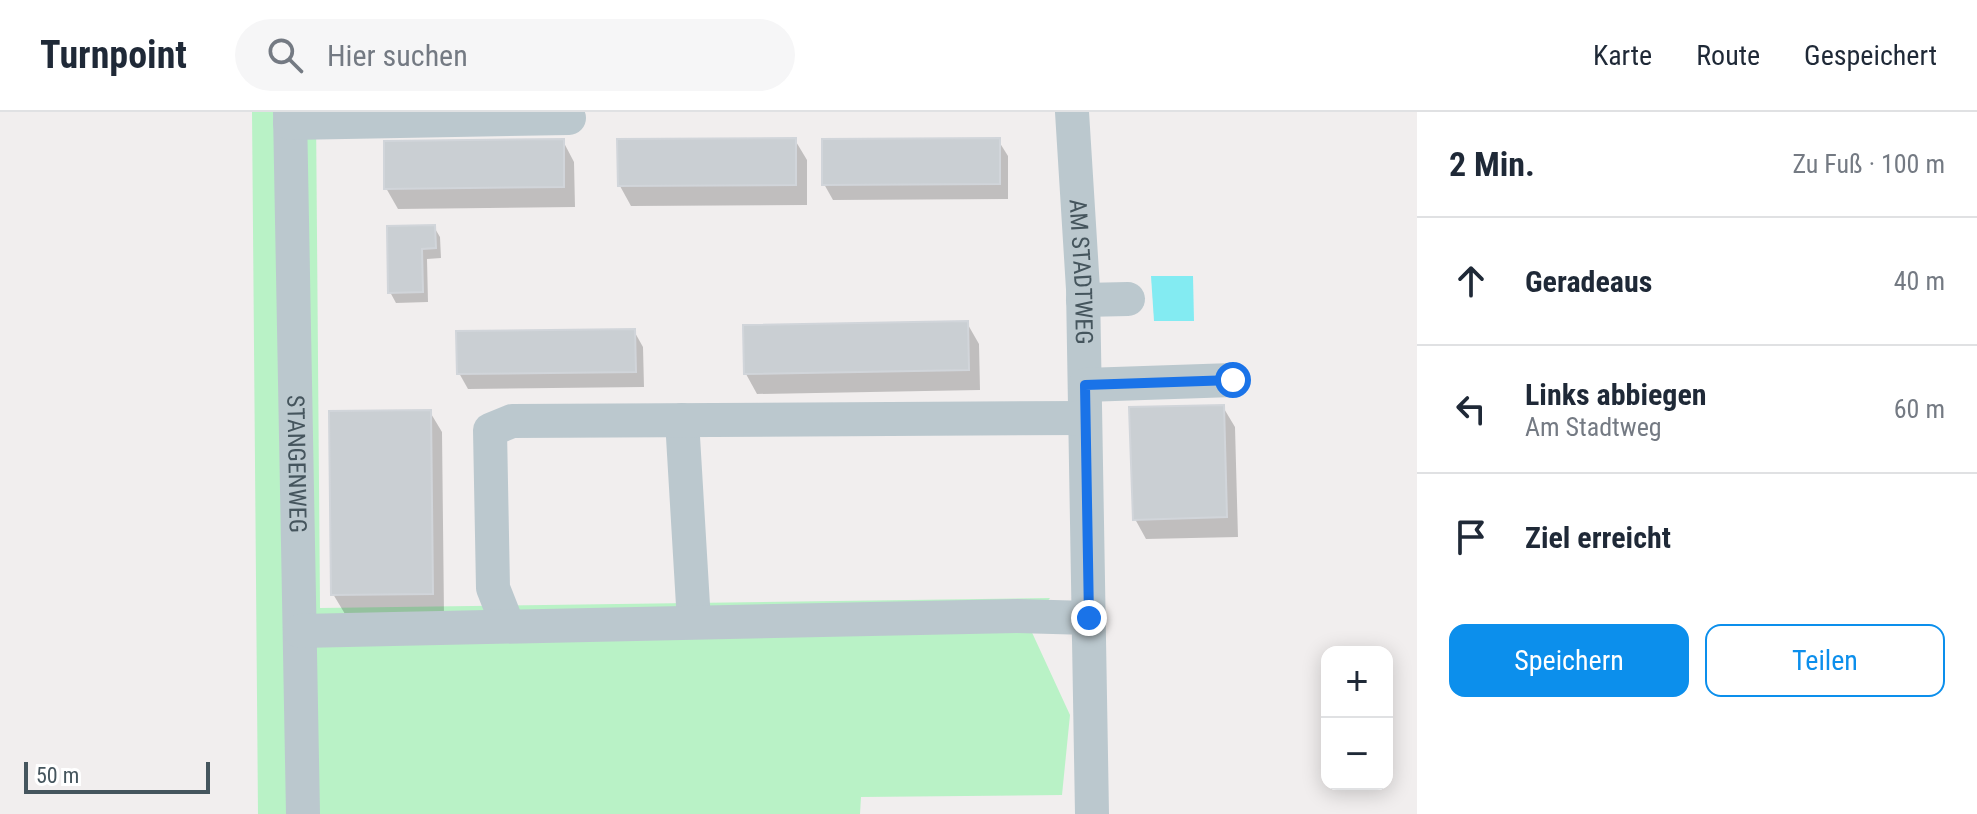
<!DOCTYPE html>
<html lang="de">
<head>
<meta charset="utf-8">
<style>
  body { margin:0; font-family:"Roboto Condensed",sans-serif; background:#f6f6f7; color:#1f2937 }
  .controls { position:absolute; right:24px; bottom:24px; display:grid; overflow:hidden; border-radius:16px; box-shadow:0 4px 20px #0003 }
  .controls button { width:72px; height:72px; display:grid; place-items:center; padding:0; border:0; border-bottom:2px solid #e0e1e3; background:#fff; color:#1f2937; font:40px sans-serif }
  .scale { position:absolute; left:24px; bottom:20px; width:186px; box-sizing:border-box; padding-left:8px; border:4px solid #45555d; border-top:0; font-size:22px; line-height:28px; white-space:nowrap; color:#45555d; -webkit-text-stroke:6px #fff; paint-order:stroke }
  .stop { position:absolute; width:24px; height:24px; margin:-18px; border:6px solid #1a73e8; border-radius:50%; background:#fff }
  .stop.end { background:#1a73e8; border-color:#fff; box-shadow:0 2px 8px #0008 }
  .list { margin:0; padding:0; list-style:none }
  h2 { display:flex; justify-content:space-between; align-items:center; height:104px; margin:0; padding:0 32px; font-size:34px }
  h2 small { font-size:26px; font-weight:400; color:#747a83 }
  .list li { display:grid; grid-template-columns:52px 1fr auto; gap:24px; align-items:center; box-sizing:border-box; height:128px; padding:0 32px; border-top:2px solid #e0e1e3 }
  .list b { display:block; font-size:30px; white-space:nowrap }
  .list p { margin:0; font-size:26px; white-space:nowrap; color:#747a83 }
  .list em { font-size:26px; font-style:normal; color:#747a83 }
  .actions { display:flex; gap:16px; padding:24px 32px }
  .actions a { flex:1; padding:18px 0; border:2px solid #0c8fec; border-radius:16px; text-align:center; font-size:28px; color:#0c8fec }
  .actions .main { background:#0c8fec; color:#fff }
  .icon { flex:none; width:44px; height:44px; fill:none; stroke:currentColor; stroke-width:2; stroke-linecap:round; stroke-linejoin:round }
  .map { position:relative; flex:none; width:1417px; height:702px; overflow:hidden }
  header { display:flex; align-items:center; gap:48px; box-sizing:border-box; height:112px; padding:0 40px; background:#fff; border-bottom:2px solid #e0e1e3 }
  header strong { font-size:38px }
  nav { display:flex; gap:44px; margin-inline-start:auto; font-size:28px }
  .search { width:560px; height:72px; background:#f6f6f7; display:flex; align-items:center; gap:20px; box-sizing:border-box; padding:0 28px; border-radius:44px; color:#747a83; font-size:30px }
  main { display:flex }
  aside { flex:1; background:#fff }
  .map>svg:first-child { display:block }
</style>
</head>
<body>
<header>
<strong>Turnpoint</strong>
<div class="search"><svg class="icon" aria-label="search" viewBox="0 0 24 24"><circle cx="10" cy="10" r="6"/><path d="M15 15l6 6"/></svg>Hier suchen</div>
<nav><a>Karte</a><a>Route</a><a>Gespeichert</a></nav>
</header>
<main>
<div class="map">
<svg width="1417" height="702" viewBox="0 0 1417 702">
  <rect width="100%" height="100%" fill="#f1eeee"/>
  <!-- green -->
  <path fill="#b9f2c6" d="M252,0H316L320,496L1050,486L1029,514L1070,603L1062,683L861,685L860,702H258Z"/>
  <!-- water -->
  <path fill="#83ebf2" d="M1151,164H1193L1194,209H1154Z"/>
  <!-- shadow -->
  <path fill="#0003" d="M795,28L807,48V93L631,94L620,74Z
    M998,28L1008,44V87L833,88L824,72Z
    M563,29L574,50L575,95L398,97L386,76Z
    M434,115L440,125L441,146L427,147L428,190L396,191L390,180Z
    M967,211L979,232L980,278L757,282L746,262Z
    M634,219L643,235L644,275L468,277L459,261Z
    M1223,295L1235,315L1238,425L1146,427L1135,407Z
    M430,300L442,320L444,502H345L333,482Z"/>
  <!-- building -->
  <path fill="#cacfd3" stroke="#d1d5da" stroke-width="2" d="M796,26V73L618,74L617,27Z
    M1000,26V72L822,73V27Z
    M564,27V75L384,77V29Z
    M435,113L436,136L422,137L423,180L388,181L387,114Z
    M968,209L969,258L744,262L743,213Z
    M635,217L636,260L457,262L456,219Z
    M1224,293L1227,405L1133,408L1129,295Z
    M431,298L433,482L331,483L329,299Z"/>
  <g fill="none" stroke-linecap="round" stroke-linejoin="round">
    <!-- minor -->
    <g stroke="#bbc8ce" stroke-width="34">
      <path id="s1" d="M290,0L303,702"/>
      <path id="s2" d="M1072,0L1083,177L1092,702"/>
      <path d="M290,11L569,6"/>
      <path d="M1083,188L1128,187"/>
      <path d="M1085,273L1233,268"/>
      <path d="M682,308L694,510"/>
      <path d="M508,514L493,476L490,318L512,309L1085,306"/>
      <path d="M300,519L1017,504L1089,506"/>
    </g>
  </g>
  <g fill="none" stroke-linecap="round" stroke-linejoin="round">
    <!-- route -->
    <path stroke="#1a73e8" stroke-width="10" d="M1089,506L1085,273L1233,268"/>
  </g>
  <g text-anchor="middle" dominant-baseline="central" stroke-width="6" stroke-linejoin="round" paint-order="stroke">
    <!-- street labels -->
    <g font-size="24" fill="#45555d" stroke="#fff">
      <text stroke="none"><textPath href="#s2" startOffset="160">AM STADTWEG</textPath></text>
      <text stroke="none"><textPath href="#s1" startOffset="352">STANGENWEG</textPath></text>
    </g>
  </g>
</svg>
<div class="controls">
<button>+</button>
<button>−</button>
</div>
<div class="scale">50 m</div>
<div class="stop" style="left:1233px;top:268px"></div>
<div class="stop end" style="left:1089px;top:506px"></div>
</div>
<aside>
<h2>2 Min.<small>Zu Fuß · 100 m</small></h2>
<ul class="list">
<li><svg class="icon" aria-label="ahead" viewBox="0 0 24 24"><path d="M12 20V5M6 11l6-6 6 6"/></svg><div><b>Geradeaus</b></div><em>40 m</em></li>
<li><svg class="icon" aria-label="left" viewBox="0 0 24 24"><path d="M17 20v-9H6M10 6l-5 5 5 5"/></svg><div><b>Links abbiegen</b><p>Am Stadtweg</p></div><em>60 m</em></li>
<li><svg class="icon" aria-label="arrive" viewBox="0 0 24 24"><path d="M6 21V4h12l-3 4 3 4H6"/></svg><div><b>Ziel erreicht</b></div></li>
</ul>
<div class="actions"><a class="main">Speichern</a><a>Teilen</a></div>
</aside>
</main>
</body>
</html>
